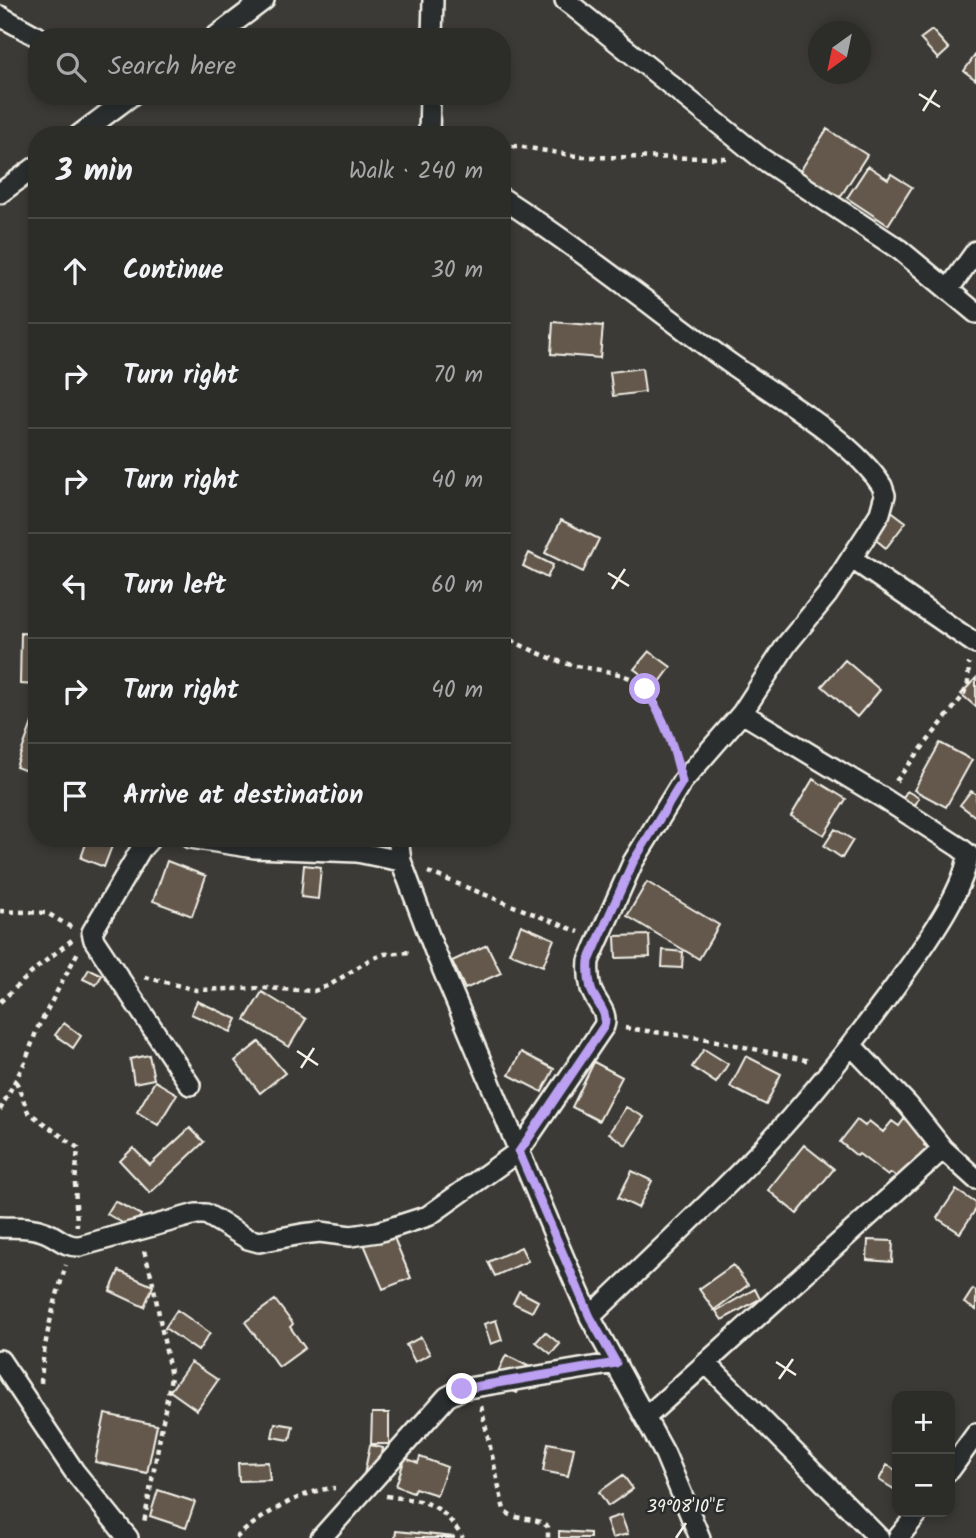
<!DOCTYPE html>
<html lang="en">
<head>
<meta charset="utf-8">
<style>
  body { margin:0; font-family:Kalam,sans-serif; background:#383835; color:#f1f3f6 }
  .controls { position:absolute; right:21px; bottom:21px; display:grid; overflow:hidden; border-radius:14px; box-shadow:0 4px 10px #0003 }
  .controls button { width:63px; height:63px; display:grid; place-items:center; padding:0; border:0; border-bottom:2px solid #484846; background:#2c2c29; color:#f1f3f6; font:35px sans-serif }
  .compass { position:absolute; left:808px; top:21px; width:63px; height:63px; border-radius:50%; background:#2c2c29; box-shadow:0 4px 10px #0003; rotate:213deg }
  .stop { position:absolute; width:21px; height:21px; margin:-16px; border:5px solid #bca0f2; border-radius:50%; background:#fff }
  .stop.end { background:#bca0f2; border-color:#fff; box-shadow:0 2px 7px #0008 }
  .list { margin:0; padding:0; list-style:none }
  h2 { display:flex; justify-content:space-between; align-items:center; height:91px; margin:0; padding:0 28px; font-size:30px }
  h2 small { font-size:23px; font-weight:400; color:#a6a7a8 }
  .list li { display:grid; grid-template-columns:46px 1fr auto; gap:21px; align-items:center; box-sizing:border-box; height:105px; padding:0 28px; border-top:2px solid #484846 }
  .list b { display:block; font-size:26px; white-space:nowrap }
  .list em { font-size:23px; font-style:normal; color:#a6a7a8 }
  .icon { flex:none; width:38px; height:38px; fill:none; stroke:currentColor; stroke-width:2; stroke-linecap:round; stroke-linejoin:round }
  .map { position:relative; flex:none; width:976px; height:1538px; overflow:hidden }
  .search { position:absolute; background:#2c2c29; box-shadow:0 4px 10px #0003; left:28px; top:28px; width:483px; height:77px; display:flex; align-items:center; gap:18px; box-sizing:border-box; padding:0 24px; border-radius:28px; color:#a6a7a8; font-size:26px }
  .panel { position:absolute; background:#2c2c29; box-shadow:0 4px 10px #0003; left:28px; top:126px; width:483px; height:721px; border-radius:28px }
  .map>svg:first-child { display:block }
</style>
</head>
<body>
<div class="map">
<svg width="976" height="1538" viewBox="0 0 976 1538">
  <rect width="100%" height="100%" fill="#3b3a37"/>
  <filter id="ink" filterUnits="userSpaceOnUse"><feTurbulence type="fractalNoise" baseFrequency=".0143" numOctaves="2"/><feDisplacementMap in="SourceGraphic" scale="14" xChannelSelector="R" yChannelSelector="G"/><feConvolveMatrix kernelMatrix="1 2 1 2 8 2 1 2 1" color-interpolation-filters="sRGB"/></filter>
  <g filter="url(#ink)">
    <!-- building -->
    <path fill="#64584b" stroke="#f4f1e8" stroke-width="2" d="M932,30L949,49L938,59L920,39Z
      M976,54V80L964,71Z
      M827,129L867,155L837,202L797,176Z
      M868,166L888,179L891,174L912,187L888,225L847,198Z
      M553,322L603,326L600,358L551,354Z
      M642,368L645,392L613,396L610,372Z
      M890,510L906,522L886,548L871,536Z
      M561,520L599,539L583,572L545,553Z
      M529,553L553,565L547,578L523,566Z
      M21,633L37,634V685L20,684Z
      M649,651L671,667L657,686L634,669Z
      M845,660L880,690L857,717L822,686Z
      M976,678V707L961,694Z
      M37,709V775L16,767Z
      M940,743L972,760L946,807L914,790Z
      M813,779L846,799L824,835L791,816Z
      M907,791L919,798L910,814L898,806Z
      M971,791L976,794V817L960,805Z
      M835,829L853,840L842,858L824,846Z
      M88,838H115L104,867L81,858Z
      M167,861L206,876L192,916L153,901Z
      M304,865L321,867L318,899L301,897Z
      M647,882L719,925L699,959L627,916Z
      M521,925L554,939L543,966L509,953Z
      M649,935L650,957L616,958L615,936Z
      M487,945L501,973L465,989L452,961Z
      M663,950L683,952L682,968L662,967Z
      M89,969L102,975L96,985L83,979Z
      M262,992L306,1019L289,1047L245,1020Z
      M197,1001L237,1019L231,1032L191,1014Z
      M64,1023L81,1036L73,1048L55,1035Z
      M259,1042L285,1073L260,1093L235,1061Z
      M704,1049L728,1064L716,1083L692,1067Z
      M521,1052L554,1069L542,1092L509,1075Z
      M149,1055L154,1079L134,1083L130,1059Z
      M746,1056L781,1074L766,1105L730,1087Z
      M594,1062L622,1077L599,1121L572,1107Z
      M155,1081L177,1094L158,1125L137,1112Z
      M626,1107L644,1117L626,1145L609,1133Z
      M907,1115L936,1130L924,1145L928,1148L902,1181L891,1173L888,1176L859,1154L857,1156L840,1142L857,1120L865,1126L869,1121L883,1132L892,1121L899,1126Z
      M190,1128L204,1142L150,1193L120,1161L133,1148L150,1165Z
      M804,1145L834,1169L797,1214L768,1190Z
      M632,1171L652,1181L638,1208L618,1198Z
      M956,1190L976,1203V1209L960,1233L937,1218Z
      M115,1201L141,1215L133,1229L107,1214Z
      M392,1233L411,1278L383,1289L364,1244Z
      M868,1240L893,1241L892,1262L867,1260Z
      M521,1247L528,1261L495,1276L488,1262Z
      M733,1265L748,1285L714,1310L699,1289Z
      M119,1271L153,1286L144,1307L110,1291Z
      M755,1289L760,1299L722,1320L716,1311Z
      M973,1289L976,1291V1310L964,1303Z
      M519,1291L538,1301L532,1312L513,1303Z
      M275,1300L293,1324L290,1327L305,1348L279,1367L245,1322Z
      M177,1310L210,1333L198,1351L165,1328Z
      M496,1320L502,1340L491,1344L484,1324Z
      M545,1332L560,1344L551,1354L536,1342Z
      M421,1337L430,1354L415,1362L406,1345Z
      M506,1355L530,1367L517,1393L493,1382Z
      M191,1362L218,1380L197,1410L170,1391Z
      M372,1413H389V1444H371Z
      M105,1414L157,1425L147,1473L95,1462Z
      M275,1423L293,1426L290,1440L272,1437Z
      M548,1443L574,1448L568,1476L543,1471Z
      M370,1445L383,1448L378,1477L364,1475Z
      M420,1457L447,1467L437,1495L415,1488L413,1492L396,1486L405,1458L418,1463Z
      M268,1462L270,1480L239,1481L238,1463Z
      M887,1465L897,1471V1491L879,1480Z
      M623,1475L633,1489L608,1506L599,1492Z
      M158,1490L195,1502L186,1528L150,1516Z
      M621,1515L628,1534L612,1538L606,1520Z
      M396,1531L454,1537V1538H395Z
      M559,1531L590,1533V1538H559Z"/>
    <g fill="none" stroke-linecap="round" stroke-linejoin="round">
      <defs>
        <path id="minor" d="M565,0L761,158L900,250L976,313
          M0,16L38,37
          M215,37L264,0
          M432,37L433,0
          M79,135L131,96
          M429,135L430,96
          M0,193L37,166
          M948,290L976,251
          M851,558L976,644
          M151,838L141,849L92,932L94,940L190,1085
          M190,838L255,848L357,852L401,861
          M398,838L401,861L434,949L564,1258L590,1317L665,1454L700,1538
          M851,1045L908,1105L943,1149L976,1179
          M0,1227C15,1228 31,1226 45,1232C58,1237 65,1247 80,1246L196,1214H206L248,1239L259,1242L302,1234L320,1232L351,1236L378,1232L428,1216L519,1151L604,1026C609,1012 595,1002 591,989C589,980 588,971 589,961L633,862L682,782L742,713L787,644L827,595L867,534L880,513L885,495L882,486C852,439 774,395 728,362C653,307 580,249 502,198
          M590,1317C641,1268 693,1219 743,1169C805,1106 861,1035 912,963C930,937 966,886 968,854L959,847L883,798L742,713
          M0,1360L74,1471L128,1538
          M707,1364L879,1538
          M646,1417L943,1149
          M950,1470L976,1434
          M321,1538L447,1397L462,1389L616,1363
          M898,1538L919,1512"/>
      </defs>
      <!-- minor casing -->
      <use href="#minor" stroke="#f4f1e8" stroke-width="24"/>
      <!-- path -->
      <path stroke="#f4f1e8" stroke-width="4.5" stroke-dasharray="5 5" stroke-linecap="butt" d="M502,147L517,146L582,157L728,158
        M502,636C523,646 545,657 568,664C593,671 625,669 645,688C662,705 669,736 676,758
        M896,781L963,696L968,683L969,663
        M428,872L579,932
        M0,911L47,913L74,929
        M145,977L196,990L264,988L314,991L330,985L369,960L384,954L412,952
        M0,1002L38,967L73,939
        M625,1028L707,1039L810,1061
        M16,1081L28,1112L78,1148L75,1183L77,1226
        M0,1110L26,1060L37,1029L78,952
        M144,1251L152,1278L171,1377L144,1523
        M41,1383C43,1341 54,1304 66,1265
        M481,1406L504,1510C517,1523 536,1515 548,1527V1538
        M386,1496C428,1502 438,1500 463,1538
        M236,1538C258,1517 304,1489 335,1488"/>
      <!-- minor -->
      <use href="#minor" stroke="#2a2d2e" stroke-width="19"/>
    </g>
  </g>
  <g fill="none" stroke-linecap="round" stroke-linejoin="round" filter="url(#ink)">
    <!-- route -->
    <path stroke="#bca0f2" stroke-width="9" d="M462,1389L616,1363L590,1317L519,1152L604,1026C609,1012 595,1002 591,989C589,980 588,971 589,961L633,862L682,782C675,749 664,717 645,689"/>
  </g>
  <!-- ticks -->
  <path fill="none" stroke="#f4f1e8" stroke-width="2.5" d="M919,94L940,107M923,111L936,90M608,573L629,586M612,589L625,569M297,1051L318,1065M301,1068L314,1048M776,1362L796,1375M779,1379L793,1359M676,1538L686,1523"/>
  <g font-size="18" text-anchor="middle" fill="#f4f1e8" stroke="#2a2d2e" stroke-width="5" stroke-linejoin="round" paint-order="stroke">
    <text x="686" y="1512">39°08'10"E</text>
  </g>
</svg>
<div class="controls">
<button>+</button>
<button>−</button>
</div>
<svg class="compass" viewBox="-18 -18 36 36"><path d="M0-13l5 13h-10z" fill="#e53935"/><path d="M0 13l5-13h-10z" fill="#a6a7a8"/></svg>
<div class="stop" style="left:645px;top:689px"></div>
<div class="stop end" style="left:462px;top:1389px"></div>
<div class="search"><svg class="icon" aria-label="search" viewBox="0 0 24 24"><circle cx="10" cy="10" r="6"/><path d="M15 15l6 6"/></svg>Search here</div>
<section class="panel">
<h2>3 min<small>Walk · 240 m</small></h2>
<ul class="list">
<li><svg class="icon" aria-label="ahead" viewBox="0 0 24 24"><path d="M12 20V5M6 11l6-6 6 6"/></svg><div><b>Continue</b></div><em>30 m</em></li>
<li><svg class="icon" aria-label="right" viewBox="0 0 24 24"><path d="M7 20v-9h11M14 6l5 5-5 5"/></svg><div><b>Turn right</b></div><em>70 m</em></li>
<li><svg class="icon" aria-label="right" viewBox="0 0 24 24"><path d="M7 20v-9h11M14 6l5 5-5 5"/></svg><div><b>Turn right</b></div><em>40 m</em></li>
<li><svg class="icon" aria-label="left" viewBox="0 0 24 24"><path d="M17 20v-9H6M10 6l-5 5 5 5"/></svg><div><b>Turn left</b></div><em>60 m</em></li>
<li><svg class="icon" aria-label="right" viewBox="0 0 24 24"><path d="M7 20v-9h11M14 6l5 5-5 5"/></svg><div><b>Turn right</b></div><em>40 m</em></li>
<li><svg class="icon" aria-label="arrive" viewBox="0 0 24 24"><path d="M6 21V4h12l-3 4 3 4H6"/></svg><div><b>Arrive at destination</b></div></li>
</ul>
</section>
</div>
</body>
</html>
